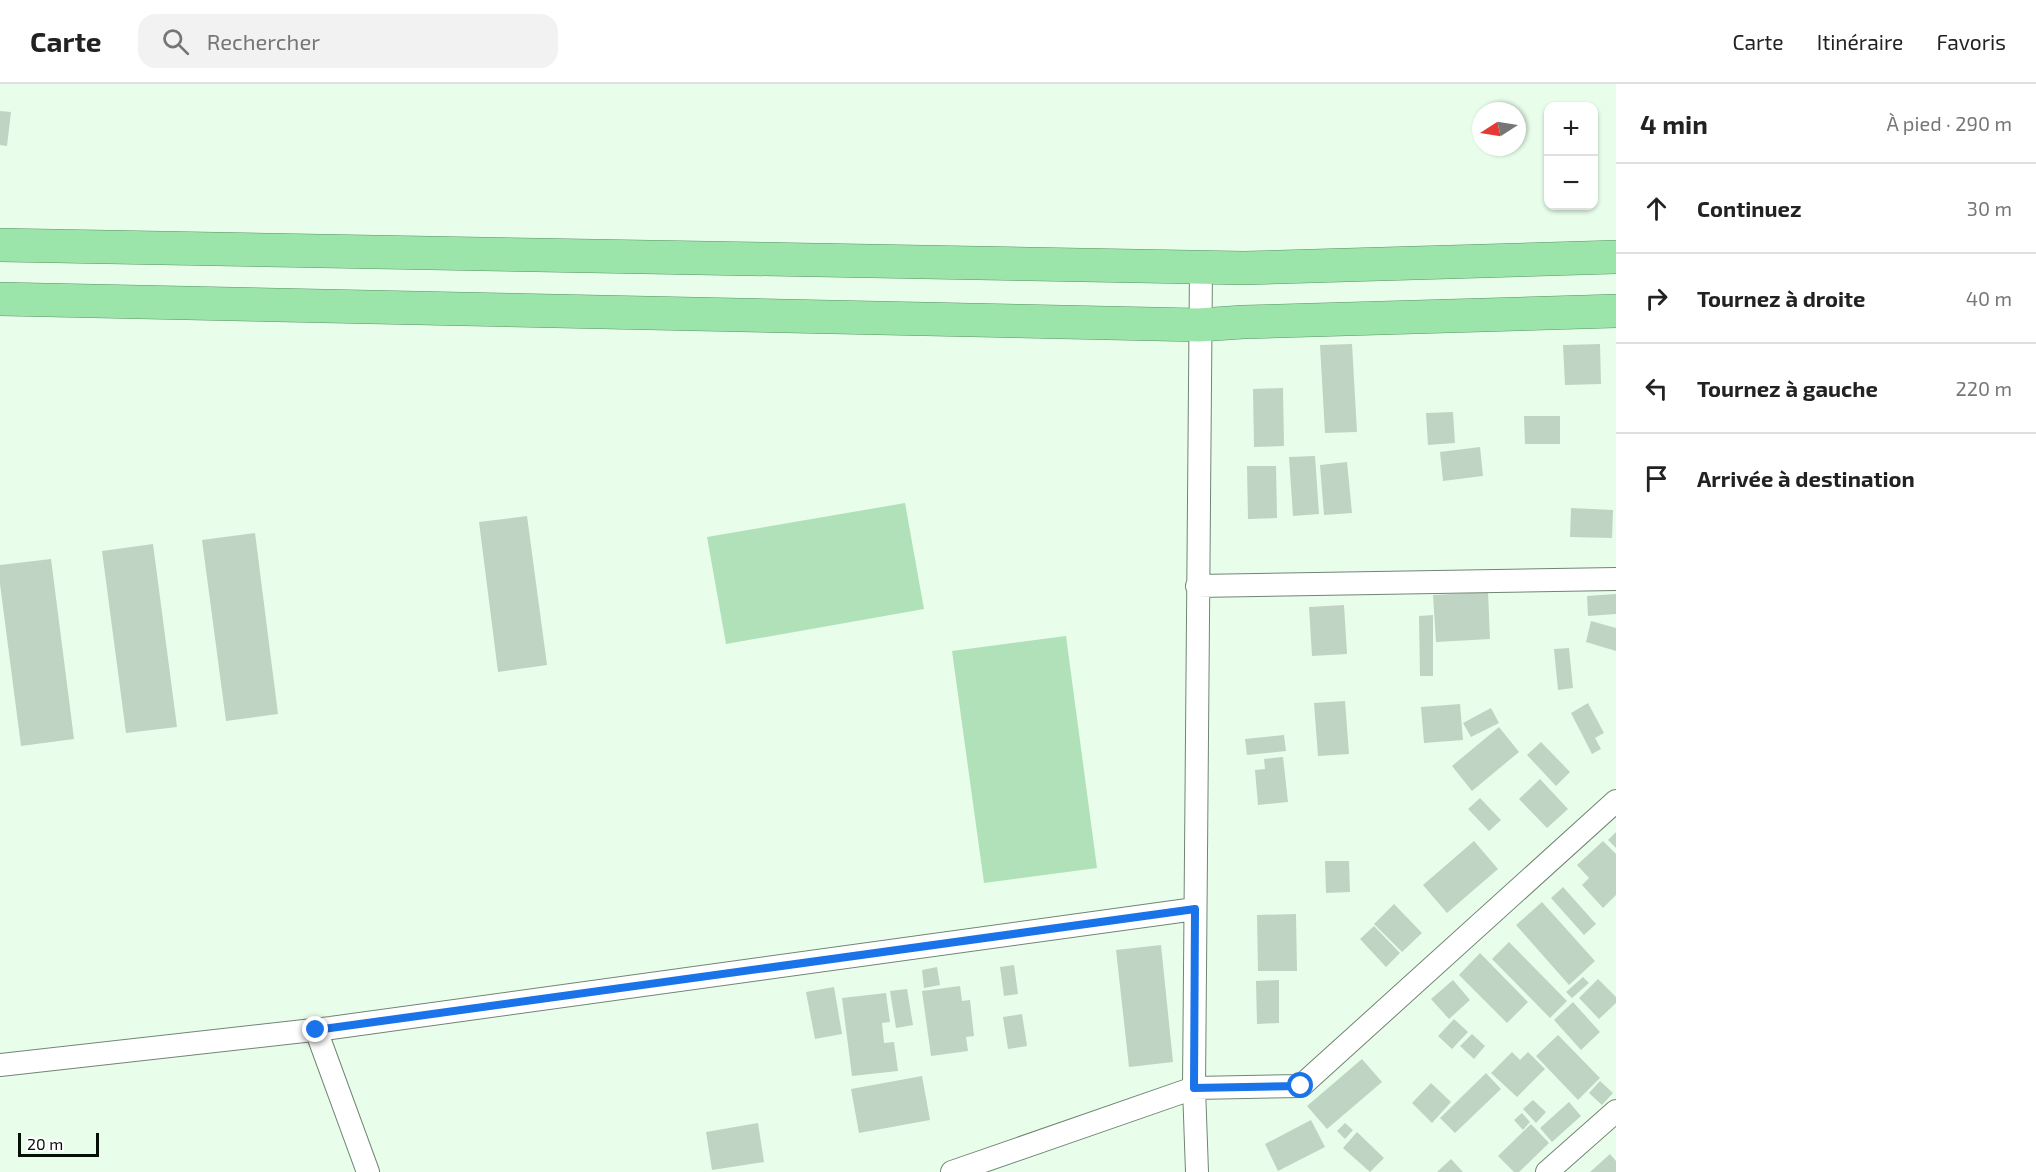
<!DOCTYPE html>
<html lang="fr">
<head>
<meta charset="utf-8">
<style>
  body { margin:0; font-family:"Exo 2",sans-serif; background:#f2f2f2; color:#222 }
  .controls { position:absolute; right:18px; top:18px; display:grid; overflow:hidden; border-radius:12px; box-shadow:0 2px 4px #0004 }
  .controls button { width:54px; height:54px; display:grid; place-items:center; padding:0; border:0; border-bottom:2px solid #e0e0e0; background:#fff; color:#222; font:30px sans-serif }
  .compass { position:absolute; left:1472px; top:18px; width:54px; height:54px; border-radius:50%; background:#fff; box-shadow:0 2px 4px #0004; rotate:258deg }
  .scale { position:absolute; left:18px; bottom:15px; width:81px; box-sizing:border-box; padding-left:6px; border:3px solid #070e08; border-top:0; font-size:16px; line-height:21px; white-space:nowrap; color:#070e08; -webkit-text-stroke:4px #fff; paint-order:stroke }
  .stop { position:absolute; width:18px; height:18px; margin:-14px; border:4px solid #1a73e8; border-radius:50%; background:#fff }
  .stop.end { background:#1a73e8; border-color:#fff; box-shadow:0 2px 6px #0008 }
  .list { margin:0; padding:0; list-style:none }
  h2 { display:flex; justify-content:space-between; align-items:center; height:78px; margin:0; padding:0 24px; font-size:26px }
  h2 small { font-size:20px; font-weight:400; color:#767676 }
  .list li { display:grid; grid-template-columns:39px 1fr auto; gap:18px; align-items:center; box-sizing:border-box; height:90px; padding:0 24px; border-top:2px solid #e0e0e0 }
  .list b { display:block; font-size:22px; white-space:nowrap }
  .list em { font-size:20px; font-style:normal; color:#767676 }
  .icon { flex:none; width:33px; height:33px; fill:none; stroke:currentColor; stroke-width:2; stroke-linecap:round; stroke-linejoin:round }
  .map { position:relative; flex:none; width:1616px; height:1088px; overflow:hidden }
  header { display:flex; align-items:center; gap:36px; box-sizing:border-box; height:84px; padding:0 30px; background:#fff; border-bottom:2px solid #e0e0e0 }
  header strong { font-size:28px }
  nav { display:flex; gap:33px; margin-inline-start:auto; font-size:21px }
  .search { width:420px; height:54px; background:#f2f2f2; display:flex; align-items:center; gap:15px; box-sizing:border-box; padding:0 21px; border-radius:18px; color:#767676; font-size:22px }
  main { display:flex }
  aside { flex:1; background:#fff }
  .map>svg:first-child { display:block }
</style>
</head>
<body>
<header>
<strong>Carte</strong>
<div class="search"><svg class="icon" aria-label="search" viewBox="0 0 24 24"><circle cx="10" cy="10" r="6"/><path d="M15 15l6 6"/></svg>Rechercher</div>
<nav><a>Carte</a><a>Itinéraire</a><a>Favoris</a></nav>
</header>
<main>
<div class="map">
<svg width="1616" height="1088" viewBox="0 0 1616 1088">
  <rect width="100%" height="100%" fill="#e8feeb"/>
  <!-- green -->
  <path fill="#b1e1b9" d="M905,419L924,525L726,560L707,453Z
    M1066,552L1097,784L984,799L952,567Z"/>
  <!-- building -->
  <path fill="#bfd4c2" d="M0,27L11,28L7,62L0,61Z
    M1352,260L1357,348L1325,349L1320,261Z
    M1600,260L1601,300L1565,301L1563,261Z
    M1283,304L1284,362L1254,363L1253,305Z
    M1453,328L1455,359L1428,361L1426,329Z
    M1524,332H1560V360H1525Z
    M1480,363L1483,392L1443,397L1440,368Z
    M1315,372L1319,430L1293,432L1289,373Z
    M1347,378L1352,429L1324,431L1320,381Z
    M1247,382H1276L1277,434L1248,435Z
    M1571,424L1613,426L1612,454L1570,453Z
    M527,432L547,581L498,588L479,438Z
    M255,449L278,630L226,637L202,456Z
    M153,460L177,643L126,649L102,467Z
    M51,475L74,655L21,662L0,500V481Z
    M1488,508L1490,555L1436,558L1433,511Z
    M1616,510V530L1588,532L1587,512Z
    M1344,521L1347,570L1312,572L1309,523Z
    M1433,531V592H1420L1419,532Z
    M1591,537L1616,544V567L1586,558Z
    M1569,564L1573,604L1558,606L1554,565Z
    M1345,617L1349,670L1318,672L1314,619Z
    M1588,619L1604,649L1595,654L1601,665L1592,670L1571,629Z
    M1460,620L1463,656L1424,659L1421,623Z
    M1491,624L1499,639L1471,653L1463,639Z
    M1499,643L1519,668L1472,707L1452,682Z
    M1284,651L1286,667L1247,671L1245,655Z
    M1541,658L1570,688L1556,702L1527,671Z
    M1283,673L1288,718L1258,721L1255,686L1265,685L1264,675Z
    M1540,695L1568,725L1547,744L1519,715Z
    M1480,714L1501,736L1489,747L1468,725Z
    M1616,748V764L1608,756Z
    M1474,757L1498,785L1447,829L1423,801Z
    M1603,757L1616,770V811L1603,824L1582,801L1589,794L1577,781Z
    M1325,777H1349L1350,808L1326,809Z
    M1563,803L1596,840L1584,851L1551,814Z
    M1542,818L1595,877L1569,901L1516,841Z
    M1394,820L1422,849L1402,868L1374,840Z
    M1296,830L1297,887H1258L1257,831Z
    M1374,842L1400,869L1386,883L1360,855Z
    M1509,858L1567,917L1550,934L1492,875Z
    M1161,861L1173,978L1129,983L1116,866Z
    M1480,869L1528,918L1507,939L1459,891Z
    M1014,881L1018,910L1004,912L1000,883Z
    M937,883L940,901L924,904L922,886Z
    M1583,893L1589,899L1572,914L1566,908Z
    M1598,895L1616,913V919L1599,935L1579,914Z
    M1279,896V939L1257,940L1256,897Z
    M1453,896L1470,916L1449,935L1431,915Z
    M960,902L962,917L970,916L974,952L966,953L968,967L931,972L922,907Z
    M834,903L842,950L815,955L806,908Z
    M907,905L913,941L896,944L890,907Z
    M886,909L890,938L882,939L884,959L894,958L898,987L852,992L842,914Z
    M1573,918L1600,948L1581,966L1554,936Z
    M1022,930L1027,962L1008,965L1003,933Z
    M1454,935L1468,948L1452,965L1438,952Z
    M1472,950L1485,962L1474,975L1460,962Z
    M1558,951L1600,994L1578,1016L1536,972Z
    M1512,968L1520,976L1528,968L1545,985L1517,1013L1491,989Z
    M1362,975L1382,998L1327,1045L1307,1022Z
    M1486,989L1501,1005L1455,1049L1440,1034Z
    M922,992L930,1036L859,1049L851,1005Z
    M1600,997L1613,1009L1602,1021L1589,1009Z
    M1431,999L1451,1018L1432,1039L1412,1019Z
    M1533,1016L1546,1028L1536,1039L1523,1025Z
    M1569,1018L1581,1032L1552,1058L1540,1044Z
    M1522,1029L1530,1038L1523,1046L1514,1036Z
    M1311,1036L1325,1063L1278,1087L1265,1060Z
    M758,1039L764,1078L712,1086L706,1048Z
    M1345,1039L1353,1046L1345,1055L1337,1047Z
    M1531,1040L1549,1059L1519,1088H1514L1498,1072Z
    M1357,1048L1384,1074L1370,1088L1343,1064Z
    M1610,1070L1616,1077V1088H1590Z
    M1451,1075L1463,1088H1437Z"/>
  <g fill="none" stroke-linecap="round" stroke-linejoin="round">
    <defs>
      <path id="minor" d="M1197,502L1616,495
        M316,946L368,1088
        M0,981L331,944L1195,825
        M952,1088L1194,1004L1301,1002L1616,717
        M1197,1088L1194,1004L1201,183
        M1547,1088L1616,1027"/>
      <path id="trunk" d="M0,161L1244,184L1616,173
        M0,215L1199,241L1243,238L1616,227"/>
    </defs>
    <!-- minor casing -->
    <use href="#minor" stroke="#718574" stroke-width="24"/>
    <!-- trunk casing -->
    <use href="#trunk" stroke="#579563" stroke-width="34"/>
    <!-- minor -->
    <use href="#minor" stroke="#fff" stroke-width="22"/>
    <!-- trunk -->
    <use href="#trunk" stroke="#9be4aa" stroke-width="33"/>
  </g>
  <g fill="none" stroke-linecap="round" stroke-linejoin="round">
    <!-- route -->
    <path stroke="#1a73e8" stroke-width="8" d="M316,946L1195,825L1194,1004L1301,1002"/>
  </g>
</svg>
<div class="controls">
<button>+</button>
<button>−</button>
</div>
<svg class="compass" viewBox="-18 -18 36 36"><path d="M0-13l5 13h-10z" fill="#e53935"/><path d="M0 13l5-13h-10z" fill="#767676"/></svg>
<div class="scale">20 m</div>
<div class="stop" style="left:1301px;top:1002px"></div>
<div class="stop end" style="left:316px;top:946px"></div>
</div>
<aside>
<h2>4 min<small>À pied · 290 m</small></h2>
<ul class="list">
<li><svg class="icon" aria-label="ahead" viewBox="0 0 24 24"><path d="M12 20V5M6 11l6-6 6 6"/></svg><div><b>Continuez</b></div><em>30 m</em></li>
<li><svg class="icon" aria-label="right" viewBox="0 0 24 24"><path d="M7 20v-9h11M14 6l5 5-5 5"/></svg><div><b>Tournez à droite</b></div><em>40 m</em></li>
<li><svg class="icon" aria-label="left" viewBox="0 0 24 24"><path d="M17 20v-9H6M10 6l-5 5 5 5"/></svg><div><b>Tournez à gauche</b></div><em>220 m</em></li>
<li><svg class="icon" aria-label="arrive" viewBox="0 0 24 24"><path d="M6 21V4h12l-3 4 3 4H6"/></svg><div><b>Arrivée à destination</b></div></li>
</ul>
</aside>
</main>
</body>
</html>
